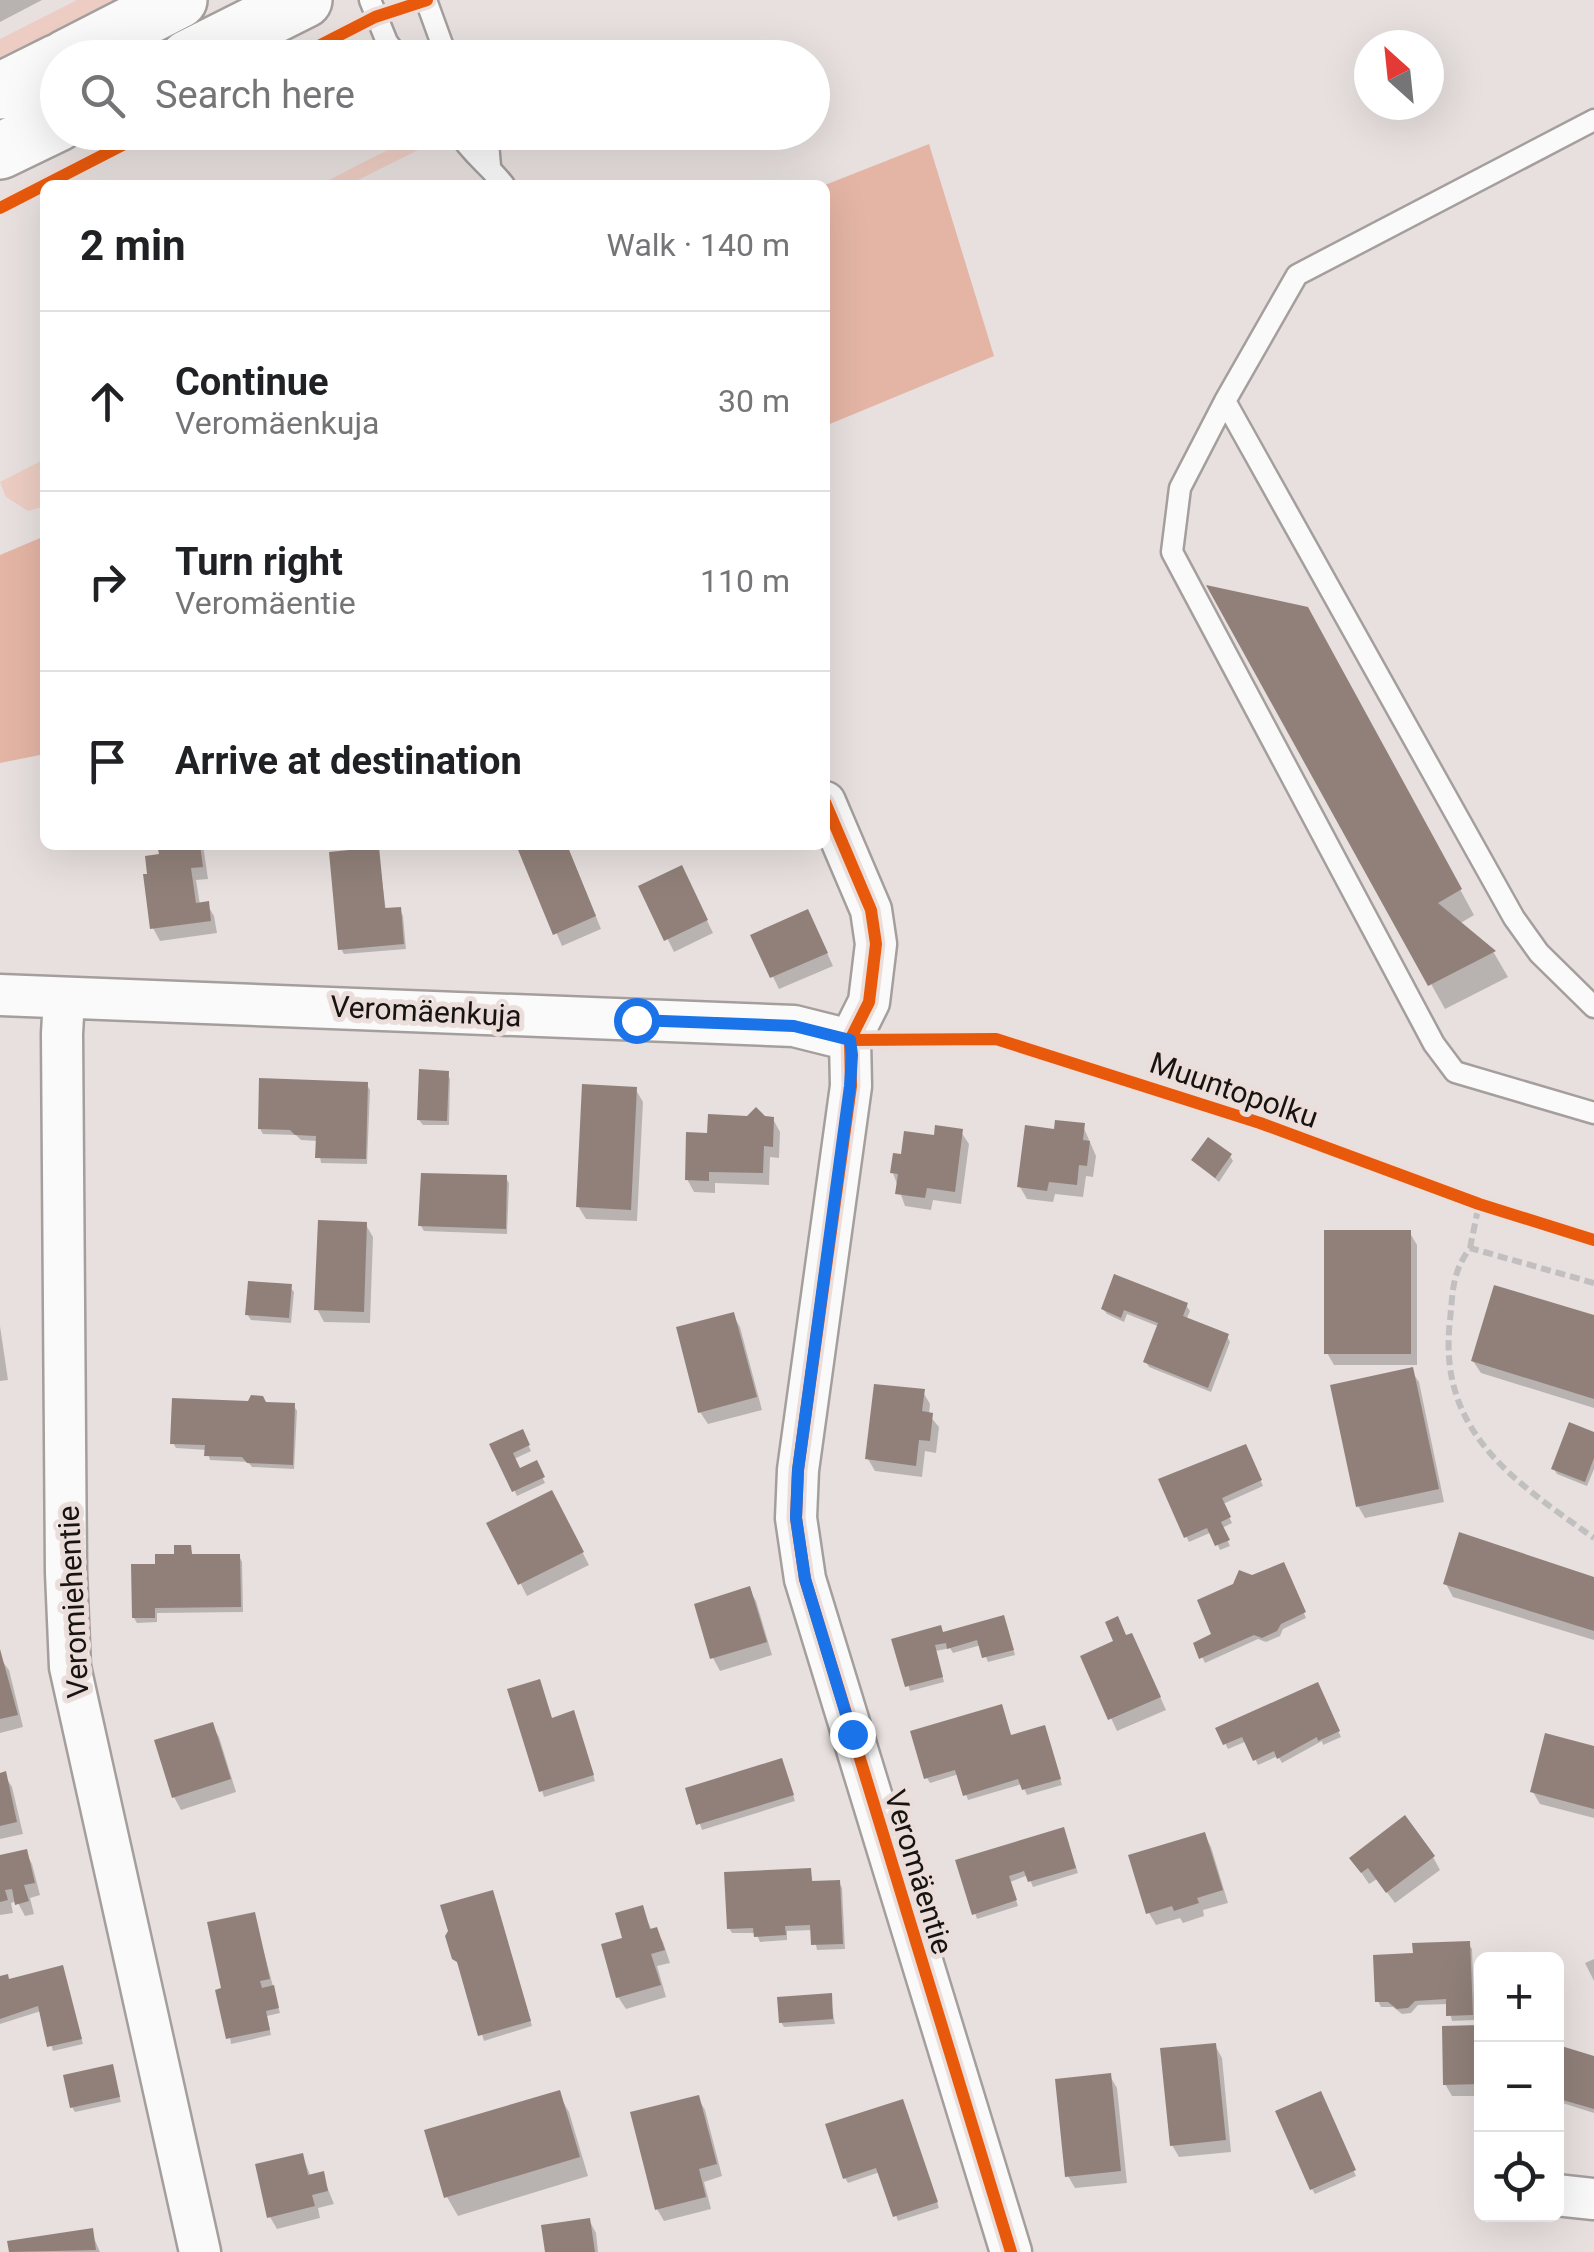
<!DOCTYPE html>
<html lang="en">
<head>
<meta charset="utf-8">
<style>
  body { margin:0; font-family:Roboto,sans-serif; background:#f2f2f2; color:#202124 }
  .controls { position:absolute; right:30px; bottom:30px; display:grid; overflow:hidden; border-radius:15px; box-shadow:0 10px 40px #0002 }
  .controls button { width:90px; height:90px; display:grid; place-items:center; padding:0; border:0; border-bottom:2px solid #e0e0e0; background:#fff; color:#202124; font:50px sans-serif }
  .compass { position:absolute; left:1354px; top:30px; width:90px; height:90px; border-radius:50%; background:#fff; box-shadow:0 10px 40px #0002; rotate:333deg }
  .stop { position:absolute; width:30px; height:30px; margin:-22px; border:8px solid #1a73e8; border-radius:50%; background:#fff }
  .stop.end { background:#1a73e8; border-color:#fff; box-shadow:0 2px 10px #0008 }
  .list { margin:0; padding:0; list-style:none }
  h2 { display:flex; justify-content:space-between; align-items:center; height:130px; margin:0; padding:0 40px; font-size:42px }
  h2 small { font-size:32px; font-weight:400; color:#757577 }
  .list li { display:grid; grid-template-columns:65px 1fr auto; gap:30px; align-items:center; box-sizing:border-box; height:180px; padding:0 40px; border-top:2px solid #e0e0e0 }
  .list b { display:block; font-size:38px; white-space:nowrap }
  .list p { margin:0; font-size:32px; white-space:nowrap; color:#757577 }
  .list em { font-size:32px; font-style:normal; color:#757577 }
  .icon { flex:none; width:55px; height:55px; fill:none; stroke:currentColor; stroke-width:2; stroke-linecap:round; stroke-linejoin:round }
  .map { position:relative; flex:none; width:1594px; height:2252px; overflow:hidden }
  .search { position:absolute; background:#fff; box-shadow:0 10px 40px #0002; left:40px; top:40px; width:790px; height:110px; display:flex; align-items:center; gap:25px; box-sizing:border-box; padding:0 35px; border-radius:55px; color:#757577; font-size:38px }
  .panel { position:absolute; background:#fff; box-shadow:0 10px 40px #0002; left:40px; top:180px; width:790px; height:670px; border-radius:15px }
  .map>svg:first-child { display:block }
</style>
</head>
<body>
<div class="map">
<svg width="1594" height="2252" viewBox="0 0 1594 2252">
  <rect width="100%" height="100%" fill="#e7e0de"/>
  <!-- green -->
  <path fill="#edcdc3" d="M77,0H122L0,61V39Z
    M421,133L430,144L348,185H319Z
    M45,459V506L28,511L6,497L0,482Z"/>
  <!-- forest -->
  <path fill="#e4b5a5" d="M929,144L994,356L825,426V185Z
    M45,536V754L0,763V555Z"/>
  <!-- shadow -->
  <path fill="#0003" d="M0,0H42L0,22Z
    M1211,589L1322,635L1474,915L1459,924L1494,953L1508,977L1445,1009Z
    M160,845H203L208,879L196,880L200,905L207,904L214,916L217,933L160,941L153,928Z
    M519,845H567L601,929L562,946Z
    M378,850L386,911L400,910L403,916L406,949L344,954L341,949Z
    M688,881L713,933L674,952L642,887Z
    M814,924L833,966L779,989L753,936Z
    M447,1073L450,1079L449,1125H423L419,1120Z
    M367,1085L370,1090L367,1164L321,1163L318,1141L301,1140L296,1135L263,1134L260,1129Z
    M636,1090L643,1102L637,1221L586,1219L578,1206Z
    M764,1119H773L780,1132L779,1158L770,1157L769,1185L715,1183V1193L694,1192L687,1179L710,1136Z
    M1083,1126L1096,1156L1093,1177L1086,1176L1083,1197L1055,1194L1053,1202L1027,1199L1020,1187L1056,1132Z
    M961,1132L969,1144L961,1204L933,1200L931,1210L905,1206L893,1173L903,1157L936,1138Z
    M1230,1156L1233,1161L1219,1182L1194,1160Z
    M506,1178L509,1183L507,1234L424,1231L421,1226Z
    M366,1225L373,1237L370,1323L324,1322L317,1309Z
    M1410,1233L1417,1245V1365H1334L1327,1353Z
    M290,1287L294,1292L291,1323L251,1320L247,1314Z
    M1186,1305L1190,1311L1186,1320L1227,1336L1230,1342L1211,1392L1149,1367L1146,1362L1160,1327L1127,1314L1124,1322L1107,1314L1103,1309Z
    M733,1315L740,1327L762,1410L708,1424L700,1412Z
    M1594,1318V1408L1481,1373L1473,1361Z
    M0,1326L8,1380L0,1381Z
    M1411,1370L1419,1382L1444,1502L1365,1518L1358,1506Z
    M923,1392L930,1404L929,1415L939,1427L936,1453L925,1451L922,1477L875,1471L868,1459Z
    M265,1404L294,1406L297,1411L294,1469L252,1467L248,1462L210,1460L207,1450L176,1448L173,1443Z
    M522,1432L531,1451L514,1459L520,1471L536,1464L545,1483L517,1496L493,1445Z
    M1594,1435V1469L1587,1486L1557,1474L1554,1469Z
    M1248,1452L1263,1486L1223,1504L1232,1523L1222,1528L1230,1546L1220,1550L1212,1532L1189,1542L1186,1536Z
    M558,1505L589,1565L527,1596L490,1524Z
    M190,1548L193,1556H239L242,1562L243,1612L157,1613V1622L137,1623L134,1618L157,1566Z
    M1286,1570L1306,1618L1283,1629L1280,1636L1266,1642L1258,1639L1205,1663L1196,1644L1215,1636L1252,1578Z
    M1594,1580V1640L1453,1597L1446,1584Z
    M749,1589L756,1601L772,1655L720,1671L713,1658L697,1605Z
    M1006,1623L1015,1655L988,1662L981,1645L953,1653L950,1648L936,1651L944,1682L910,1691L895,1641Z
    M1127,1638L1138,1648L1166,1710L1117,1731L1083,1657Z
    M0,1658L9,1670L23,1727L0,1733Z
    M510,1691L552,1720L576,1719L595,1781L544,1797Z
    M1320,1691L1341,1737L1323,1745L1322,1741L1282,1763L1278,1756L1258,1765L1247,1741L1228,1749L1218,1729Z
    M212,1725L219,1737L236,1792L181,1810L174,1797L157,1742Z
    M1047,1734L1062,1785L1027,1795L1022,1784L968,1800L959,1774L930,1783L927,1778L1012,1738Z
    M1594,1748V1818L1540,1804L1533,1792Z
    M784,1766L795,1801L702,1830L688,1790Z
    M4,1774L12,1787L23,1834L0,1839V1775Z
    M1204,1834L1211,1847L1228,1903L1203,1910L1204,1916L1183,1923L1180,1918L1156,1925L1149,1913Z
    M1066,1835L1078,1873L1033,1887L1028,1875L1010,1882L1018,1906L977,1919L958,1862Z
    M25,1851L32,1864L40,1895L30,1898L34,1914L25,1916L17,1901L11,1903L13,1913L0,1915V1857Z
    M1433,1857L1440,1870L1395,1903L1377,1879L1369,1884L1352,1859Z
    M810,1870L813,1883L839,1882L842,1888L845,1949L817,1950L813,1930L787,1931V1940L760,1942L756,1933H732L729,1928Z
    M495,1898L532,2026L484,2041L461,1966L454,1959Z
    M642,1908L652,1931L656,1930L663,1942L670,1963L657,1966L666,1997L626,2009L618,1997L625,1939Z
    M254,1914L280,2013L267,2016L271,2035L231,2044L224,1990Z
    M1468,1944L1472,1949L1475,2020L1452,2021L1448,2004L1418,2005L1411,2013L1402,2014L1393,2007H1381L1378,2001L1416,1955Z
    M1594,1959V1981L1585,1963Z
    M62,1968L83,2044L53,2051L41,2011L0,2024V1979L9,1981Z
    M830,1996L835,2024L784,2027L781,2022Z
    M1478,2027L1482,2033V2096H1452L1445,2084Z
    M1215,2045L1222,2058L1231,2152L1179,2157L1172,2145Z
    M1556,2054L1594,2059V2113L1556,2101Z
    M112,2067L121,2102L75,2112L72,2107Z
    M1110,2076L1117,2088L1127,2183L1075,2188L1068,2176Z
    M558,2093L569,2112L588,2176L458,2216L447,2197Z
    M698,2098L705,2110L722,2176L704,2182L711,2209L664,2221L657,2209Z
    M1323,2099L1356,2176L1315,2194L1312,2189Z
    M905,2107L939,2208L898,2221L880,2172L848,2183L845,2178Z
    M302,2155L311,2177L322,2174L334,2204L318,2208L320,2218L277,2229L270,2217Z
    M589,2220L596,2233L598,2252H548Z
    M91,2231L100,2252H11L10,2243Z"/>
  <!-- building -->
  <path fill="#91807a" d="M1206,585L1308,607L1462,889L1438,903L1496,951L1428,986Z
    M157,845H200L203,867L191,868L196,903L209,901L211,921L150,929L143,874H147L145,856L159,854Z
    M516,845H567L596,916L553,935Z
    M379,847L385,908L401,907L404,944L338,950L329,852Z
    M682,865L708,920L664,941L638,886Z
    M808,909L828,953L770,978L750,935Z
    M419,1069L449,1071L447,1121L417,1120Z
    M259,1078L368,1082L366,1159L315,1158L316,1136L295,1135L290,1130L258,1129Z
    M582,1084L637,1087L631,1210L576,1207Z
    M756,1107L765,1116L774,1117L773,1147L764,1146L763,1173L709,1172V1181L685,1180L686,1132L707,1133L708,1114L747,1116Z
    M1055,1120L1085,1123L1083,1140L1090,1141L1087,1166L1079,1165L1077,1185L1049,1182L1047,1191L1017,1187L1025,1125L1054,1129Z
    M935,1125L963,1129L955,1192L927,1188L925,1198L895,1194L898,1174L890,1173L893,1153L901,1154L904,1131L934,1135Z
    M1208,1137L1232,1154L1215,1178L1191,1160Z
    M421,1173L507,1175L506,1229L418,1226Z
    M318,1220L367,1222L364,1312L314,1310Z
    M1324,1230H1411V1354H1324Z
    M1114,1274L1188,1303L1183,1316L1229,1334L1208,1388L1143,1362L1158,1323L1124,1310L1121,1318L1101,1309Z
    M248,1281L292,1284L289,1318L245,1315Z
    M1494,1285L1594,1315V1399L1471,1361Z
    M734,1312L757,1397L698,1413L676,1327Z
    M1413,1367L1439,1489L1356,1507L1330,1385Z
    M874,1384L925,1389L922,1411L933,1413L930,1441L919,1440L916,1466L865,1459Z
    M251,1395L263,1396L266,1402L295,1403L293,1465L247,1463L242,1457L204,1456L205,1445L170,1444L172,1398L248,1401Z
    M1569,1422L1594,1432V1458L1585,1482L1551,1469Z
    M523,1429L530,1445L513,1453L520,1468L537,1460L545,1477L512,1492L489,1444Z
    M1246,1444L1262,1480L1222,1498L1231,1517L1221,1522L1230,1540L1215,1546L1207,1528L1184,1538L1158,1479Z
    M552,1490L584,1552L518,1585L486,1523Z
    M1459,1532L1594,1577V1631L1443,1584Z
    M174,1545H191L192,1554H240L241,1607L155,1608V1618H132L131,1564H155V1554H174Z
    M1284,1562L1306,1612L1281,1624L1277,1631L1262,1638L1254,1635L1199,1659L1193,1643L1211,1634L1197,1600L1233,1584L1239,1570L1252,1575Z
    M750,1586L767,1642L710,1659L694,1604Z
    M1004,1615L1014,1650L982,1658L977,1640L947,1649L946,1643L935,1645L943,1677L905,1687L891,1639L941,1625L943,1632Z
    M1118,1616L1126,1635L1132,1633L1161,1697L1108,1720L1080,1656L1113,1641L1105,1622Z
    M0,1649L18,1715L0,1719Z
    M540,1679L552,1718L574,1710L594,1775L539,1792L507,1689Z
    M1318,1682L1340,1731L1318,1741L1317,1737L1277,1759L1274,1751L1253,1761L1242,1737L1223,1745L1215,1728Z
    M1002,1704L1011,1735L1045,1725L1061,1779L1022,1790L1018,1779L963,1796L955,1770L924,1779L910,1731Z
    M213,1722L231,1779L172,1798L154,1740Z
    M1545,1733L1594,1746V1809L1530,1792Z
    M782,1758L794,1795L696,1825L685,1788Z
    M6,1771L17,1822L0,1826V1773Z
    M1405,1815L1435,1856L1386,1893L1368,1868L1361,1873L1349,1858Z
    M1064,1827L1076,1868L1028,1882L1024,1871L1009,1876L1017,1900L972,1915L955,1860Z
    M1205,1832L1223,1890L1197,1898L1199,1903L1174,1911L1172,1906L1146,1914L1128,1855Z
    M27,1849L35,1883L24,1885L29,1901L15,1905L12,1889L5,1890L8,1900L0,1902V1855Z
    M811,1868L812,1881L840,1880L843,1944L811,1945L810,1925L785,1926L786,1935L754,1937L753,1928L727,1929L724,1872Z
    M493,1890L531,2021L478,2036L457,1962L452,1959L445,1936L448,1931L440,1905Z
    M643,1905L650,1929L657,1927L665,1950L651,1954L661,1985L616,1998L601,1944L622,1938L615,1913Z
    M255,1912L270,1979L260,1981L262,1988L274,1985L279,2008L266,2011L270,2030L226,2039L215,1990L221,1988L207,1922Z
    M1470,1941L1473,2015L1446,2016V1999L1415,2001L1408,2008L1397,2009L1388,2002H1375L1373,1955L1413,1953L1412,1943Z
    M63,1965L82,2039L47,2047L38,2006L0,2019V1976L8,1974L9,1979Z
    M832,1993L833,2019L779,2023L777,1997Z
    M1480,2025L1481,2084L1443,2085L1442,2026Z
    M1216,2043L1226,2140L1170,2146L1160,2048Z
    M1558,2045L1594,2056V2109L1556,2098Z
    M113,2064L120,2097L70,2108L63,2075Z
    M1111,2073L1121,2171L1065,2177L1055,2079Z
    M560,2090L580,2157L444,2198L424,2130Z
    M1321,2091L1356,2170L1310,2190L1275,2111Z
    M699,2095L717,2164L699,2169L706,2197L655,2210L630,2112Z
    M903,2099L938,2202L893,2217L876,2168L843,2179L825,2124Z
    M303,2153L308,2175L324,2171L328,2191L312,2195L315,2206L267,2218L255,2164Z
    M590,2218L595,2252H545L541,2225Z
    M93,2228L96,2250L9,2252L7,2241Z"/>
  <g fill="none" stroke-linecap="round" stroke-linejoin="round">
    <defs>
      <path id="service" d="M370,0L387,42L399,58
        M426,0L447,58
        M1594,120L1297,275L1225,401L1180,488L1172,552L1434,1044L1455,1072L1594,1113
        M458,132C470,153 490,166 504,185
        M487,132L490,166
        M1225,401L1514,918L1539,953L1594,1007"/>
      <path id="minor" d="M825,802L871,910L876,944L869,1002L850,1040L851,1086L798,1470L796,1518L805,1579L1011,2252
        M0,995L794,1026L850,1040
        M64,998L62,1034L66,1573L70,1667L200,2252
        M1556,2195L1594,2199"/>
      <path id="secondary" d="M66,58L179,0
        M188,58L304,0
        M0,91L58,62
        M0,151L58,123"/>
    </defs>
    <!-- service casing -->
    <use href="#service" stroke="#a49f9d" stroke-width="25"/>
    <!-- minor casing -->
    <use href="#minor" stroke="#a49f9d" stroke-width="45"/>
    <!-- secondary casing -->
    <use href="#secondary" stroke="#a49f9d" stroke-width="60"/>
    <!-- path -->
    <path stroke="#c1bfbf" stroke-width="6" stroke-dasharray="10 5" stroke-linecap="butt" d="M474,55L501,44
      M1470,1248L1479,1204
      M1594,1283L1470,1248C1452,1273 1453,1290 1450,1320C1437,1432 1514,1481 1594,1538"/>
    <!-- service -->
    <use href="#service" stroke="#fbfafa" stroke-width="20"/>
    <!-- minor -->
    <use href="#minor" stroke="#fbfafa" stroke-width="40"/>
    <!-- secondary -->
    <use href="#secondary" stroke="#fbfafa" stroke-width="55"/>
    <defs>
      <path id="cycleway" d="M295,58L375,17L427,0
        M0,208L148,132
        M825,802L871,910L876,944L869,1002L850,1040L851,1086L798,1470L796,1518L805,1579L1011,2252
        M850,1040L996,1039L1260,1123L1479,1204L1594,1240"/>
    </defs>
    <!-- cycleway casing -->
    <use href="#cycleway" stroke="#ebdeda" stroke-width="19"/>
    <!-- cycleway -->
    <use href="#cycleway" stroke="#e8590c" stroke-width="12"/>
  </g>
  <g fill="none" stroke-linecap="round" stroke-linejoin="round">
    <!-- route -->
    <path stroke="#1a73e8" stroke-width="12" d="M636,1020L794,1026L850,1040L852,1055L850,1086L798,1470L796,1518L805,1579L852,1734"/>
  </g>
  <g text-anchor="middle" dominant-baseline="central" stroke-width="10" stroke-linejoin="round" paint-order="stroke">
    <!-- street labels -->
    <g font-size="30" fill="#171311" stroke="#ebdeda">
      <text transform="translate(426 1011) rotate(3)">Veromäenkuja</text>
      <text transform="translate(1234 1090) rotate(19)">Muuntopolku</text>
      <text transform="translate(73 1602) rotate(-93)">Veromiehentie</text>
      <text transform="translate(919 1872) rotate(73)">Veromäentie</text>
    </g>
  </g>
</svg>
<div class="controls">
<button>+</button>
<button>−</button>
<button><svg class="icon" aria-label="locate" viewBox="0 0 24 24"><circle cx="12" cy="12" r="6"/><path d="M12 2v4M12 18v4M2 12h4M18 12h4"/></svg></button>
</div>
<svg class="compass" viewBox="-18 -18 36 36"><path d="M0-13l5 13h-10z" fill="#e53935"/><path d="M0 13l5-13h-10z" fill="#757577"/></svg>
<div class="stop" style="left:636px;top:1020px"></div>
<div class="stop end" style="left:852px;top:1734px"></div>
<div class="search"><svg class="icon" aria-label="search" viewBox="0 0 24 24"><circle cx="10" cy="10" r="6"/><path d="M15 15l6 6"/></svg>Search here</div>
<section class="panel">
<h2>2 min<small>Walk · 140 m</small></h2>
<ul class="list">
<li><svg class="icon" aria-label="ahead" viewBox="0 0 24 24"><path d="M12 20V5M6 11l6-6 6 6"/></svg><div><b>Continue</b><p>Veromäenkuja</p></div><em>30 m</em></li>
<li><svg class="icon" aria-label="right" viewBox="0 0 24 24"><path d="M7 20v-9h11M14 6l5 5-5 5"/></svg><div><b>Turn right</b><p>Veromäentie</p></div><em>110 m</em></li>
<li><svg class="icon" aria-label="arrive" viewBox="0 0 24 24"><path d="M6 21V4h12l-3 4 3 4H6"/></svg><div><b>Arrive at destination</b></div></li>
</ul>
</section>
</div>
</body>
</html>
